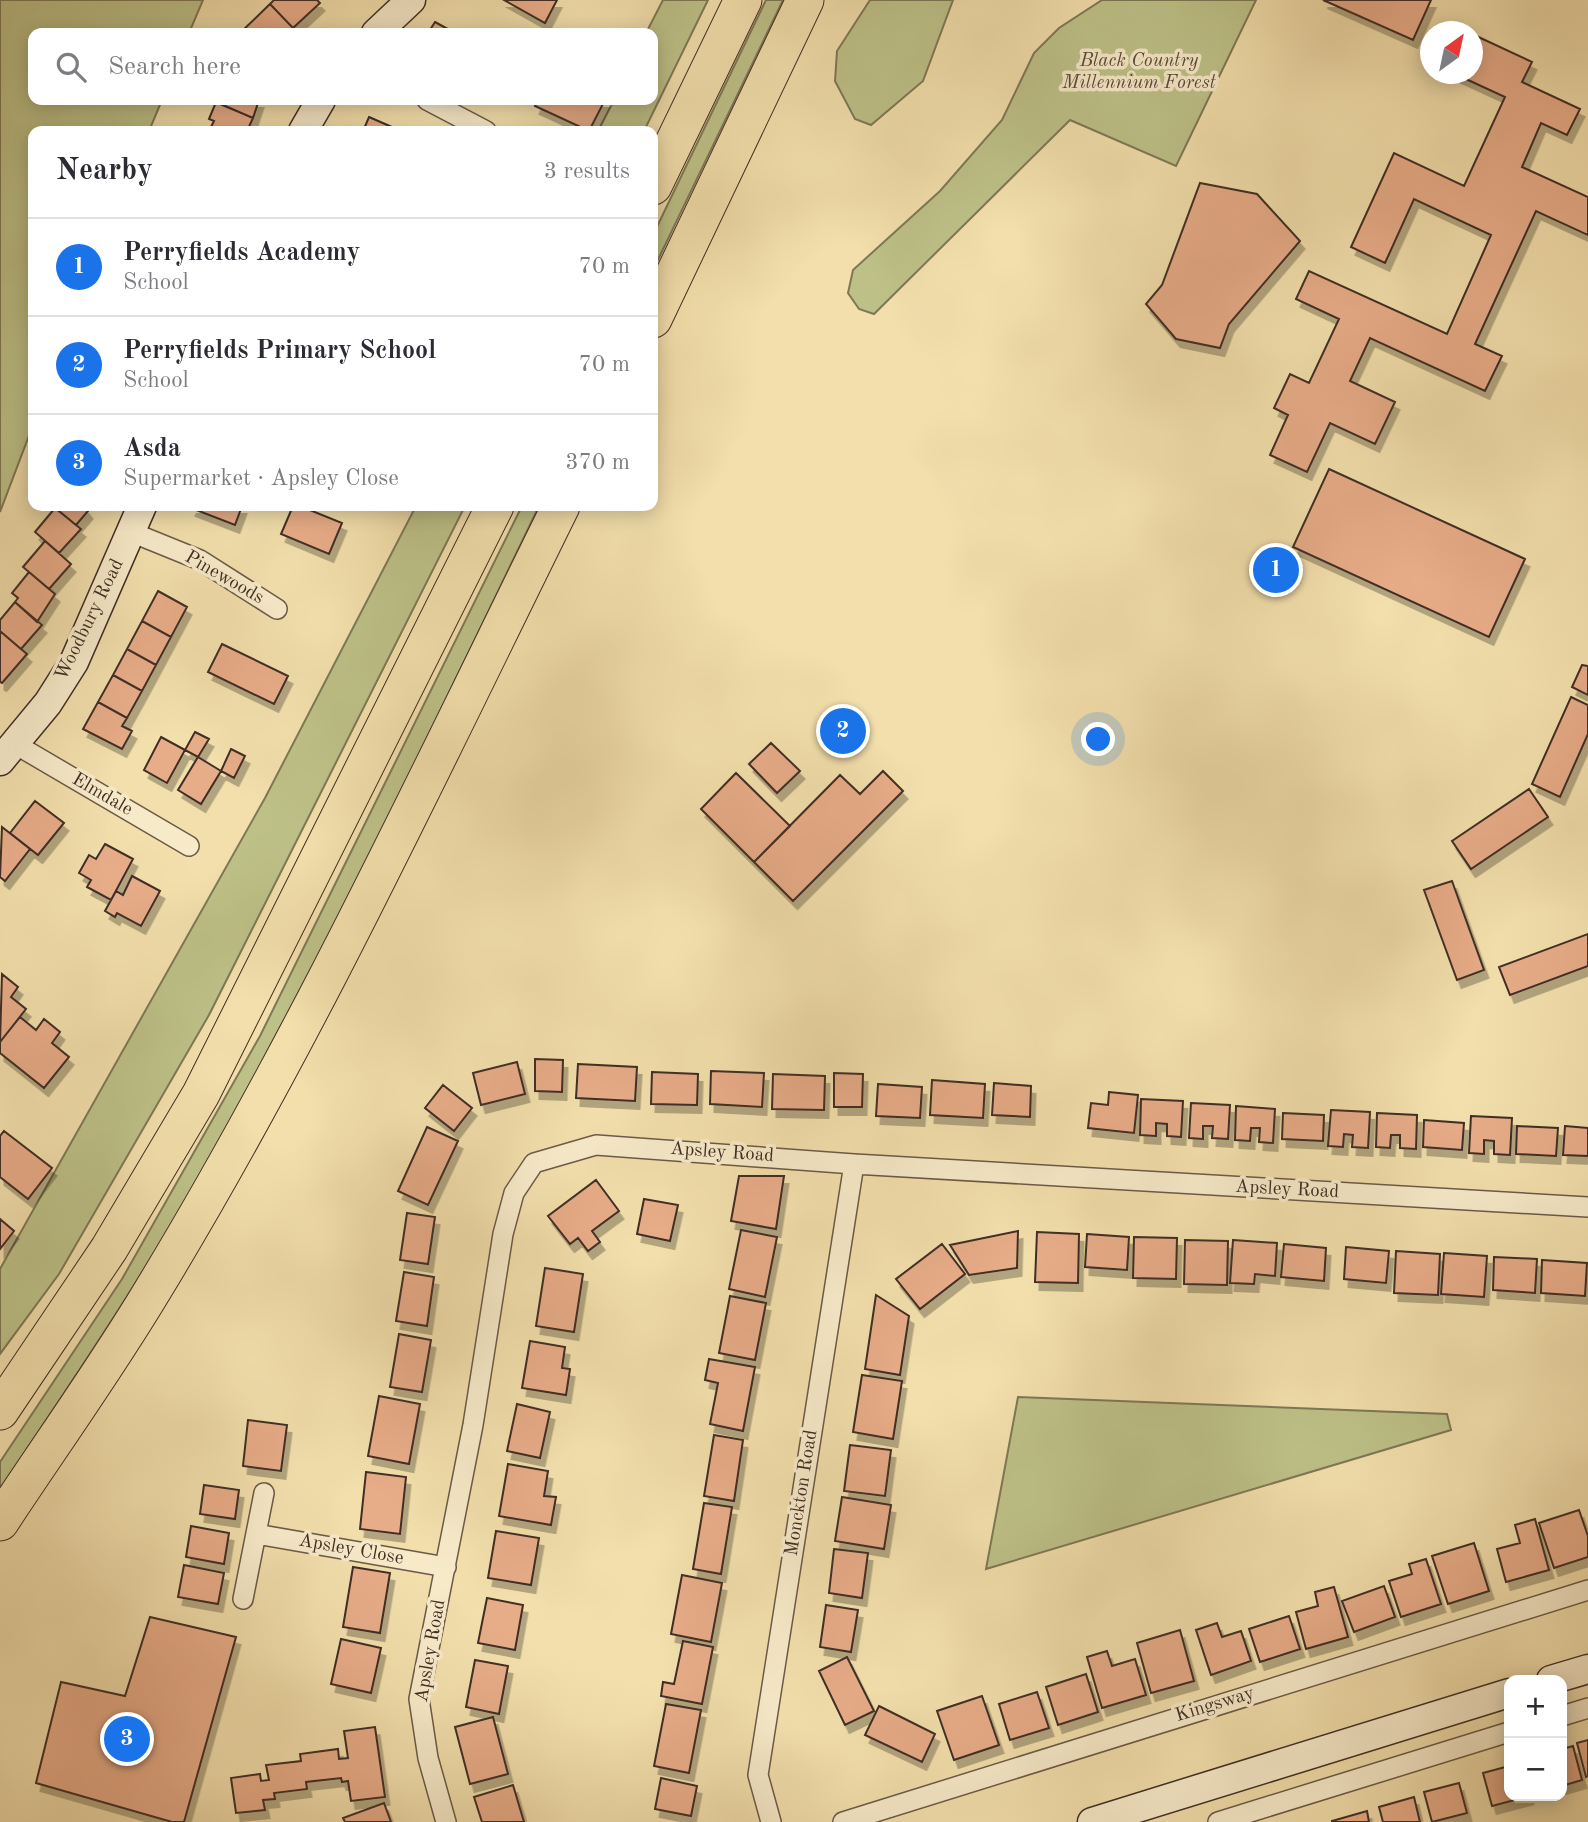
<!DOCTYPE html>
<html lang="en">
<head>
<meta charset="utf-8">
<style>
  body { margin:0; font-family:"Old Standard TT",serif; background:#f2f2f3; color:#2b2b33 }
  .controls { position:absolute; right:21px; bottom:21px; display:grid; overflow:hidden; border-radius:14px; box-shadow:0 4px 18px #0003 }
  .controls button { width:63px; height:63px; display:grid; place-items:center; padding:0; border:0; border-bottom:2px solid #e1e1e2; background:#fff; color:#2b2b33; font:35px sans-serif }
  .compass { position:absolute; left:1420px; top:21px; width:63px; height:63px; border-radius:50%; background:#fff; box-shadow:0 4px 18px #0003; rotate:33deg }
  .you { position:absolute; left:1099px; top:740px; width:24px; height:24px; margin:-18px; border:5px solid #fff; border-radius:50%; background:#1a73e8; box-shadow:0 0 0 10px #1a73e833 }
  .badge { display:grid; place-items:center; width:46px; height:46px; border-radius:50%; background:#1a73e8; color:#fff; font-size:23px; font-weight:700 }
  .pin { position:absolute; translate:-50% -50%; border:4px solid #fff; box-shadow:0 2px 7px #0006 }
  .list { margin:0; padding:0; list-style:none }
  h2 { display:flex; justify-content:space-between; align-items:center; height:91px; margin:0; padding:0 28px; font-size:30px }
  h2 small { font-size:23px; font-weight:400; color:#7c7c81 }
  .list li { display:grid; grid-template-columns:46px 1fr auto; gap:21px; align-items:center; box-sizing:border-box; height:98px; padding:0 28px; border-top:2px solid #e1e1e2 }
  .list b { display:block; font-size:26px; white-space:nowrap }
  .list p { margin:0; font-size:23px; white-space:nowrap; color:#7c7c81 }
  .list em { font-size:23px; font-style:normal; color:#7c7c81 }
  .icon { flex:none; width:38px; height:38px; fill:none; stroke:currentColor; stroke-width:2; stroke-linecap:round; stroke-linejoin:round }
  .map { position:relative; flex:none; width:1588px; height:1822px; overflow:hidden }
  .search { position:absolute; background:#fff; box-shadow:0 4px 18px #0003; left:28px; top:28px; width:630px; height:77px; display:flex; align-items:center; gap:18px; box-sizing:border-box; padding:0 24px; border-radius:14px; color:#7c7c81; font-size:26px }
  .panel { position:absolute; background:#fff; box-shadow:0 4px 18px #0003; left:28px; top:126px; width:630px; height:385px; border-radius:14px }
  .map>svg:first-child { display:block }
</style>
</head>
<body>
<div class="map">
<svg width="1588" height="1822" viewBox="0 0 1588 1822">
  <defs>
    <filter id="shadow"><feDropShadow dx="4.5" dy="8" stdDeviation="0" flood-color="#0004"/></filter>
  </defs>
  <rect width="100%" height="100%" fill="#f2dfac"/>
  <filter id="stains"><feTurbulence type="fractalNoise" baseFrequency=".00286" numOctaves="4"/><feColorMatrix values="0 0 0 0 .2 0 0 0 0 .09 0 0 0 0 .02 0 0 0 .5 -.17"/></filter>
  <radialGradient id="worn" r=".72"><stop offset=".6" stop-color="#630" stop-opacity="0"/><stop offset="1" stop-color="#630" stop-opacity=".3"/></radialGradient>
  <!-- green -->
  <path fill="#bdc188" stroke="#7e7856" stroke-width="2" d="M0,0H203L189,33H33V100H162L149,131H33V425L0,512Z
    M663,0H708L644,131H598L614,100H653V33H646Z
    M766,0H783L653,270V235Z
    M870,0H953L923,81L871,125L855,119L835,81L837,51Z
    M1102,0H1256L1176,166L1070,120L874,314L859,309L848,293L853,270L940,191L1002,120L1034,53L1059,28Z
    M416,506H465L209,1015L59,1274L0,1354V1269L265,798Z
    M522,506H539C440,711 344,917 234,1116C164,1245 82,1367 0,1489V1462L122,1279L260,1036Z
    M1018,1397L1447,1414L1451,1430L986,1569Z"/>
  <!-- building -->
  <path fill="#e7ac88" stroke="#402e25" stroke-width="2" filter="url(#shadow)" d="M274,0H317L320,3L293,28L270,4Z
    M504,0H557L545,23Z
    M1323,0H1431L1413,40Z
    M270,4L293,28L287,33H240Z
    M435,22L455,33H428Z
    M1472,34L1532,62L1522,82L1580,109L1567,135L1541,123L1522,167L1588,197V235L1536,211L1475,344L1502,356L1485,391L1370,338L1350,381L1395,402L1375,444L1330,423L1307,472L1270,455L1288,415L1274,408L1290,374L1309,383L1339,319L1296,299L1309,271L1447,334L1491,235L1414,199L1385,263L1351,247L1394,153L1464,186L1505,97L1455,74H1472Z
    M224,100H259L253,118L222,105Z
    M538,100H605L589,131L535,106Z
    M216,102L253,118L247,131H209L214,121L209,119Z
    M369,117L401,131H363Z
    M1200,183L1257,194L1300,241L1229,324L1220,348L1176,339L1146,304L1162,285Z
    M1329,469L1525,559L1489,637L1293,547Z
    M53,506H84L88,511L76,525Z
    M192,506H242L235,525L191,508Z
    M293,506H300L342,523L329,554L281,534Z
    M55,508L81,529L59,553L35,532Z
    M45,541L71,564L49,589L23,567Z
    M29,572L55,594L37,622L15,602L18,598L12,593Z
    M158,591L187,607L171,637L142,621Z
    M15,602L42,625L21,649L0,631V620Z
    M142,621L171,637L156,665L127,649Z
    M0,631L27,654L2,683L0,682Z
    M222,644L288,676L274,704L208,672Z
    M127,649L156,665L142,691L113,675Z
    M1582,665L1588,666V695L1572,687Z
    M113,675L142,691L127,718L98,702Z
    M1571,697L1588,705V734L1560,797L1532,784Z
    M98,702L127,718L122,726L132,731L122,749L83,729Z
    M195,732L209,739L198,757L185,750Z
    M161,737L185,750L167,783L144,770Z
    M771,743L800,771L777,793L749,764Z
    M231,749L245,756L234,778L221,771Z
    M198,757L221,771L201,804L178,790Z
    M883,771L903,791L793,901L754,862L840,775L860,794Z
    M736,773L790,826L754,862L701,809Z
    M1529,789L1548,817L1471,869L1452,841Z
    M35,801L64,823L38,855L10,833Z
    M2,827L30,849L5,881L0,877Z
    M105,844L133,859L111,900L87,887L91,880L79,873L89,855L96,859Z
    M132,876L160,891L141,926L117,913L115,917L105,911L116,891L123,895Z
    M1452,881L1484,970L1457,980L1424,890Z
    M1588,934V966L1510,995L1499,967Z
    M2,974L18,987L11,997L26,1009L0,1042Z
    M20,1017L36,1030L44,1019L60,1032L52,1043L69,1057L44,1088L0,1053V1042Z
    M535,1059L563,1060L562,1092L535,1091Z
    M517,1062L525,1094L481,1105L473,1073Z
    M578,1064L637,1067L635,1101L576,1098Z
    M711,1071L764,1073L762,1107L710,1104Z
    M652,1072L698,1074L697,1105L651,1104Z
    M834,1073L863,1074L862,1107H834Z
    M773,1074L825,1076L824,1110L772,1109Z
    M932,1080L985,1084L983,1118L930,1115Z
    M994,1083L1031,1086L1030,1117L992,1115Z
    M878,1084L922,1087L920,1118L876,1116Z
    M443,1085L472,1108L454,1131L425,1108Z
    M1109,1092L1138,1095L1134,1133L1088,1128L1091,1103L1108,1105Z
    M1141,1099L1183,1101L1181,1137L1167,1136V1124L1156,1123V1136L1140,1135Z
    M1191,1103L1230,1105L1228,1139L1212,1138L1213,1126H1203V1139L1189,1138Z
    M1236,1106L1275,1109L1273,1143L1259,1142L1260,1128H1251L1250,1141L1235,1140Z
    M1331,1110L1370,1112L1368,1148L1352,1147L1353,1135L1344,1134L1343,1147L1328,1146Z
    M1283,1113L1324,1115L1323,1141L1282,1139Z
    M1377,1113L1417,1115L1416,1149L1400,1148V1135H1391L1390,1148L1376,1147Z
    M1471,1116L1512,1118L1510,1155L1494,1154V1141L1484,1140V1154L1469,1153Z
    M1424,1120L1464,1123L1462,1150L1423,1147Z
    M1517,1126L1558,1128L1556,1156L1516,1154Z
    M1565,1126L1588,1128V1156L1563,1155Z
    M427,1127L458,1141L428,1205L398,1191Z
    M4,1131L52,1168L28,1199L0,1177V1136Z
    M739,1176H784L776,1229L731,1221Z
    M596,1180L619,1211L592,1231L600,1242L588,1251L578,1238L570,1244L548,1216Z
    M644,1199L678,1205L670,1241L637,1234Z
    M407,1213L435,1217L428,1264L400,1260Z
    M0,1219L14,1231L0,1249Z
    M741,1230L777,1237L765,1297L729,1289Z
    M1018,1231L1017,1268L969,1275L950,1245Z
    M1037,1232L1079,1234L1078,1283L1035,1282Z
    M1087,1234L1129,1237L1127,1270L1085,1267Z
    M1134,1237L1177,1238L1176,1279L1133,1278Z
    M1185,1240L1228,1241L1227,1285L1184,1284Z
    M1233,1240L1277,1243L1275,1276L1255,1274L1254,1284L1230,1283Z
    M942,1244L965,1274L920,1309L896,1279Z
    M1284,1244L1326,1248L1324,1281L1281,1277Z
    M1346,1247L1389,1251L1386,1283L1344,1279Z
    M1396,1251L1440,1254L1438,1295L1394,1293Z
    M1444,1253L1487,1256L1484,1297L1441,1294Z
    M1494,1257L1537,1259L1535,1293L1493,1290Z
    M1542,1260L1587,1263L1585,1296L1541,1293Z
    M545,1268L583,1274L574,1332L536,1326Z
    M404,1272L434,1277L427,1326L396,1321Z
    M876,1295L909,1316L900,1375L865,1369Z
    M730,1296L766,1303L755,1360L719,1353Z
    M399,1334L431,1340L422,1392L390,1387Z
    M530,1341L565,1347L562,1368L570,1369L566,1395L522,1388Z
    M709,1359L755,1367L743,1431L710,1424L718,1383L705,1380Z
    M862,1375L902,1381L893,1439L853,1432Z
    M379,1396L420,1404L409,1464L368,1456Z
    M517,1404L550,1412L540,1458L507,1451Z
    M248,1420L287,1425L281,1471L243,1466Z
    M714,1435L743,1440L734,1501L704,1496Z
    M850,1445L891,1450L885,1496L844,1491Z
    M508,1464L548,1471L544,1496L556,1497L551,1525L499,1516Z
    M366,1472L406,1477L400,1534L360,1529Z
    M204,1485L239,1490L235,1519L200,1514Z
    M842,1497L891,1505L884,1549L835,1541Z
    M704,1503L732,1507L721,1574L693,1569Z
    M1579,1510L1588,1536V1557L1554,1568L1539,1523Z
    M1535,1519L1549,1570L1506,1582L1497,1549L1520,1543L1515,1525Z
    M191,1526L229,1533L224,1564L186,1557Z
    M496,1531L539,1538L531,1585L488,1578Z
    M1474,1543L1489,1591L1448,1604L1432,1556Z
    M834,1549L868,1553L862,1598L829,1593Z
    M1426,1559L1441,1604L1401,1617L1389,1581L1412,1574L1409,1564Z
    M184,1565L224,1573L218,1604L178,1597Z
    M353,1567L390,1573L380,1633L343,1627Z
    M682,1575L722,1583L711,1642L671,1634Z
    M1384,1586L1395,1617L1354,1632L1342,1601Z
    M1334,1587L1348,1637L1306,1649L1296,1612L1318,1606L1315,1592Z
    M487,1598L523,1605L515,1650L478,1643Z
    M826,1605L858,1610L851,1652L820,1647Z
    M1289,1616L1300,1649L1260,1662L1249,1629Z
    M150,1617L236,1637L184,1822H172L36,1783L61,1682L125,1696Z
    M1217,1623L1222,1637L1241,1631L1251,1661L1211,1675L1196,1630Z
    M1180,1630L1194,1681L1151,1693L1137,1643Z
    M341,1639L381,1648L371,1693L331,1684Z
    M683,1641L713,1647L702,1704L661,1696L663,1682L674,1684Z
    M1107,1651L1112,1666L1135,1659L1146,1695L1102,1708L1087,1657Z
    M847,1657L874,1711L845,1725L819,1671Z
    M475,1660L508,1666L499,1714L466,1707Z
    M1086,1674L1098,1712L1058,1725L1046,1687Z
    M1037,1692L1049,1728L1010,1740L999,1704Z
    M982,1696L999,1745L954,1760L937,1711Z
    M666,1704L701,1710L689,1773L654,1766Z
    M879,1706L935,1734L922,1762L865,1735Z
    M493,1717L508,1774L470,1784L455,1727Z
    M375,1727L385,1797L351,1801L348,1781L342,1782L341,1778L306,1782L307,1789L274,1793L275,1799L263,1800L265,1810L236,1813L231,1778L260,1774L261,1781L269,1780L266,1765L301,1761L300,1754L338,1749L339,1759L348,1758L344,1731Z
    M1588,1740V1776L1586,1777L1577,1743Z
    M1573,1746L1582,1780L1562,1786V1749Z
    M1509,1766V1796H1530L1492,1806L1483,1773Z
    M661,1778L697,1786L691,1816L655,1809Z
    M1459,1783L1467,1813L1432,1822L1424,1792Z
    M513,1785L524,1822H482L474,1797Z
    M1414,1797L1420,1822H1383L1379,1807Z
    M384,1803L391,1822H345L343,1818Z
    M1367,1811L1369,1822H1332V1821Z"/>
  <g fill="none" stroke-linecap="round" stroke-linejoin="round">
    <defs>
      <path id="street" d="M427,100L486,131
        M131,532L200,560L277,609
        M15,744L189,846
        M256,1534L446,1567
        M243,1599L264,1493
        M1562,1716L1588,1708
        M446,1822L428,1758L419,1699L473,1425L503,1234L514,1193L534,1163L596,1145L854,1164L1588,1207
        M771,1822L758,1775L854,1164
        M843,1822L1588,1590
        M1218,1822L1509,1732"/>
      <path id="secondary" d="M376,33L411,0
        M303,131L321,100
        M0,761L48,703L74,662L142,506
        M1551,1680L1588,1669
        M1092,1822L1509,1693"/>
      <path id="highway" d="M653,186L743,0
        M653,319L805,0
        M0,1411L109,1249L201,1094L495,506
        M0,1522C50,1446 104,1371 151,1293C305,1040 430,771 561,506"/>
    </defs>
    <!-- street casing -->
    <use href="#street" stroke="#6c5a47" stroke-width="22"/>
    <!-- secondary casing -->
    <use href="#secondary" stroke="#402e25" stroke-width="31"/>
    <!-- highway casing -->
    <use href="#highway" stroke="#402e25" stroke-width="39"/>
    <!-- street -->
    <use href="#street" stroke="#f7eac9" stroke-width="19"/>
    <!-- secondary -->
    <use href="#secondary" stroke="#f7eac9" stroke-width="28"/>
    <!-- highway -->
    <use href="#highway" stroke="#f2dfac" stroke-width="37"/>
  </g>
  <g text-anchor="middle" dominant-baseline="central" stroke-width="7" stroke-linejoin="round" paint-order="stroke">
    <!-- park labels -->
    <g font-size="19" font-style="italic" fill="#594b39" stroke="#f7eac9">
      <text x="1139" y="61">Black Country<tspan x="1139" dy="22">Millennium Forest</tspan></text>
    </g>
    <!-- street labels -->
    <g font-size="19" fill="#402e25" stroke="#f7eac9">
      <text transform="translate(224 578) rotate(30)">Pinewoods</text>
      <text transform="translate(90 620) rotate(-64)">Woodbury Road</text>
      <text transform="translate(102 795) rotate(30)">Elmdale</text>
      <text transform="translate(722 1153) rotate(4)">Apsley Road</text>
      <text transform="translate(1287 1190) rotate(3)">Apsley Road</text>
      <text transform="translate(802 1493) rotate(-81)">Monckton Road</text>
      <text transform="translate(351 1550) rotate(10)">Apsley Close</text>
      <text transform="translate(431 1651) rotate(-80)">Apsley Road</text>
      <text transform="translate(1215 1705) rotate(-17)">Kingsway</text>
    </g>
  </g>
  <rect width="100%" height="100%" filter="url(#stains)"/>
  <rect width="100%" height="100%" fill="url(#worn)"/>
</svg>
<div class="controls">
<button>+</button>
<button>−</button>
</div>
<svg class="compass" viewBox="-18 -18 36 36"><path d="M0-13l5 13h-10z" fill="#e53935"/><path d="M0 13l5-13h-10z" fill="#7c7c81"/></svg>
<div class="you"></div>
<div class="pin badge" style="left:1276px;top:570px">1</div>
<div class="pin badge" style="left:843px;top:731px">2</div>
<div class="pin badge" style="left:127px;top:1739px">3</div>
<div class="search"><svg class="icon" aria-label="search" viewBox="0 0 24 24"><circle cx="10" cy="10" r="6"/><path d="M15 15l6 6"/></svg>Search here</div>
<section class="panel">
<h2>Nearby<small>3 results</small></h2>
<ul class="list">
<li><span class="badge">1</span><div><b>Perryfields Academy</b><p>School</p></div><em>70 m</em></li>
<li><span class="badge">2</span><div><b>Perryfields Primary School</b><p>School</p></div><em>70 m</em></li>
<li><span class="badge">3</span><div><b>Asda</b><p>Supermarket · Apsley Close</p></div><em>370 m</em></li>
</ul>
</section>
</div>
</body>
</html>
